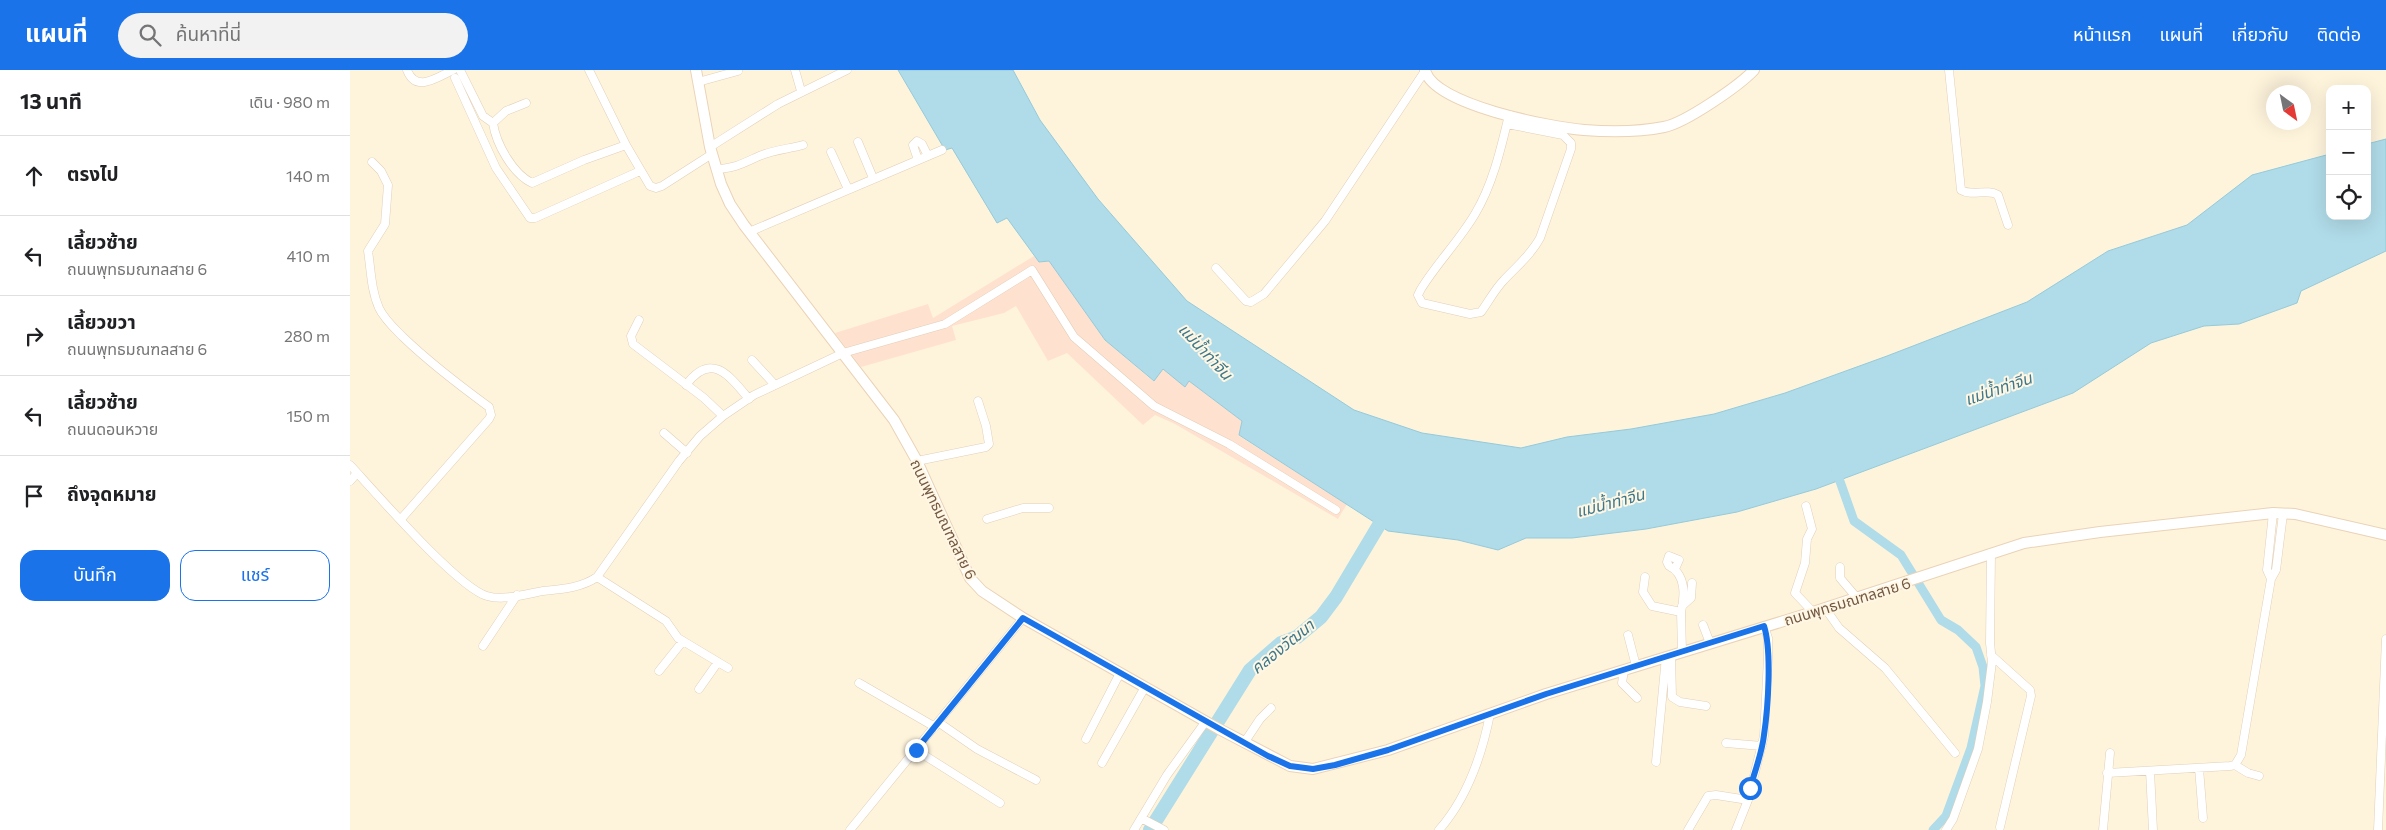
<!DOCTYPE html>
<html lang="th">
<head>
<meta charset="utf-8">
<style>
  body { margin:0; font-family:Commissioner,"Noto Sans Thai",sans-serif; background:#f2f2f2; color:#202124 }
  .controls { position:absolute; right:15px; top:15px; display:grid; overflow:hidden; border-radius:10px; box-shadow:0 5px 20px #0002 }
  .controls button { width:45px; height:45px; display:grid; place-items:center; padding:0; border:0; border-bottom:1px solid #e0e0e0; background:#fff; color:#202124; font:25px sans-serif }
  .compass { position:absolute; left:1916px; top:15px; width:45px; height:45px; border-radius:50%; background:#fff; box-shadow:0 5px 20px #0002; rotate:147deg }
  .stop { position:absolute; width:15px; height:15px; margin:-11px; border:4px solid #1a73e8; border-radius:50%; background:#fff }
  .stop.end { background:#1a73e8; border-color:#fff; box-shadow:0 1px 5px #0008 }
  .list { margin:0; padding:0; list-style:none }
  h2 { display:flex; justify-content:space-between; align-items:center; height:65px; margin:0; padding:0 20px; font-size:21px }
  h2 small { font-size:16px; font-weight:400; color:#757577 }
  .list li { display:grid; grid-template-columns:32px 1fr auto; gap:15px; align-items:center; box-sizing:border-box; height:80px; padding:0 20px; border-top:1px solid #e0e0e0 }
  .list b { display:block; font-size:19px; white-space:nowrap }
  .list p { margin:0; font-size:16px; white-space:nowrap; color:#757577 }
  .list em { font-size:16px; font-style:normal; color:#757577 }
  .actions { display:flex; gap:10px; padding:15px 20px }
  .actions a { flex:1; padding:11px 0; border:1px solid #1a73e8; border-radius:15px; text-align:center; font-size:18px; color:#1a73e8 }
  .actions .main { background:#1a73e8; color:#fff }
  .icon { flex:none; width:28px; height:28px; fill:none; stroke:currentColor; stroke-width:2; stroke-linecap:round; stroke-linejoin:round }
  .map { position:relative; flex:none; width:2036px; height:760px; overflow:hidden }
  header { display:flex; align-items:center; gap:30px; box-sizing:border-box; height:70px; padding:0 25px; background:#1a73e8; color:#fff }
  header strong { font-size:24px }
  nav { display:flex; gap:28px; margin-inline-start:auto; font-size:18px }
  .search { width:350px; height:45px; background:#f2f2f2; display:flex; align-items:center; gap:12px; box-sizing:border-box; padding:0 18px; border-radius:28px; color:#757577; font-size:19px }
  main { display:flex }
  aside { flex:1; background:#fff }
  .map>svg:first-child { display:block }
</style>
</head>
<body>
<header>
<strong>แผนที่</strong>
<div class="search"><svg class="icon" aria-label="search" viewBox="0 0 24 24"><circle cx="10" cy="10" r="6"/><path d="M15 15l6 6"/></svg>ค้นหาที่นี่</div>
<nav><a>หน้าแรก</a><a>แผนที่</a><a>เกี่ยวกับ</a><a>ติดต่อ</a></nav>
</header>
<main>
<aside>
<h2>13 นาที<small>เดิน · 980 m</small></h2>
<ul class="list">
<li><svg class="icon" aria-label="ahead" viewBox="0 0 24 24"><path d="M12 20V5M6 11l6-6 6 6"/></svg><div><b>ตรงไป</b></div><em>140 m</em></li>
<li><svg class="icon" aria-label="left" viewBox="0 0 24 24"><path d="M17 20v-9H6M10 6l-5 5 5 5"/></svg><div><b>เลี้ยวซ้าย</b><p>ถนนพุทธมณฑลสาย 6</p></div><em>410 m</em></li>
<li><svg class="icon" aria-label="right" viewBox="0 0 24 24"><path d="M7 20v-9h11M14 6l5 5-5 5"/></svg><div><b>เลี้ยวขวา</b><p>ถนนพุทธมณฑลสาย 6</p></div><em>280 m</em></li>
<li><svg class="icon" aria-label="left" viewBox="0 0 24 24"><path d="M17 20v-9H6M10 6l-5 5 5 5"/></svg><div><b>เลี้ยวซ้าย</b><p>ถนนดอนหวาย</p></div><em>150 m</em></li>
<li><svg class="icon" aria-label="arrive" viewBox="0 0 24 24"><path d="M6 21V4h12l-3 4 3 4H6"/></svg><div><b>ถึงจุดหมาย</b></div></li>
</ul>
<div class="actions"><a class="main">บันทึก</a><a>แชร์</a></div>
</aside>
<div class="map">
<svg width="2036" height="760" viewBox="0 0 2036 760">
  <rect width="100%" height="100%" fill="#fef4dc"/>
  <!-- commercial -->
  <path fill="#ffe1cf" d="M684,186L689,192L699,191L755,270L803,311L813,299L835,316L839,311L892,351L889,366L997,434L988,449L825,354L805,345L793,355L717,283L698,291L666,236L654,243L602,256L606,270L511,297L485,263L578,234L583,248Z"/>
  <!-- water -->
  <path fill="#b0dbe8" stroke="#95cadb" d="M548,0H663L690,50L748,129L837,231L1004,340L1072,363L1171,378L1217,367L1281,359L1364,344L1435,323L1537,286L1677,232L1758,181L1837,155L1902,105L1980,84V146H2017V74L2036,69V181L1951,221L1947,233L1889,254L1854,256L1801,273L1723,323L1466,419L1387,442L1296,459L1222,468H1176L1148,480L1108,470L1038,461L889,365L892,351L839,311L835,317L813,299L804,311L755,270L699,191L689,192L657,148L647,153L602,78L595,80Z"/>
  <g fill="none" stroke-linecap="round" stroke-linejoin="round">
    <!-- canal -->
    <path stroke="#b0dbe8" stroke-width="9" d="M1486,400L1504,451L1551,485L1591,550L1608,560L1626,577L1633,597L1635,616L1621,678L1596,746L1583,760"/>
    <!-- river -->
    <path stroke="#b0dbe8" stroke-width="14" d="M800,760L900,600L931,573L947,567L971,547L986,527L1038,440"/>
    <defs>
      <path id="street" d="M57,0C66,23 86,8 103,0
        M110,0L133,46L143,53
        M239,0L276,75L300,116L306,118L312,116L362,84
        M445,0L451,21
        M1599,0L1611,120C1623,127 1636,118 1648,125L1658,155
        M105,8L146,98L180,148H185L290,101
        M348,12L388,1
        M176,33L156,41L143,53C146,74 163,104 182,113L234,90L276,75
        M1157,54L1213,65L1221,73V79L1190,168C1180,186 1167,196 1154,210C1145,219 1139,231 1131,242L1120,244L1072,233L1068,225L1071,219C1087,193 1109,171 1125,144C1143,114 1151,78 1159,45
        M508,72L523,108
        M360,77L428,34L497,0
        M481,82L498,119
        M568,90L563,75L567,71L572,74L578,86
        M22,92L31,101L38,115L35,154L18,181C21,200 21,220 29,238C34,249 44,258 53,267C80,293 109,315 139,337L141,345L139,349L51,449
        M367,99C385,98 392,94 407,87C421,80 439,79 453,75
        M399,162L592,80
        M866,198L896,231L901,232L914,224L975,151L1075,1
        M289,250L281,266L283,274L354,328L373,346
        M402,290L425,315
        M336,315C361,281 379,305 399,329
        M314,363L337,383
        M567,391L636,377L639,374L636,356L628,331
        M0,395C24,421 108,518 137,526C153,531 176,524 193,521C212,519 231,518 247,507L329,391L350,366L373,346L404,325L493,283L595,254L682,200L724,267L804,336L879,374L986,440
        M0,411L7,403
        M1456,436L1462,459L1457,469L1455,493L1445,523L1463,542
        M637,449L673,438H699
        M1490,497V508L1507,528
        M1325,499L1329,490L1319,486L1317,492L1319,496C1336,504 1335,526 1331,542
        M247,507L316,551L328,568L378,598
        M1295,507L1293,522L1302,536L1331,542L1332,582
        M1921,509L1917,500L1923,443
        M1332,536L1341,528L1342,513
        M1475,538L1489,558L1535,598L1605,683
        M1353,555L1360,573
        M1278,565L1286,596
        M133,576L167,525
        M1321,585L1322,627L1330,632L1356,636
        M1641,585L1680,620L1681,626L1650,757
        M1274,600L1272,613L1287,628
        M309,601L333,571
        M509,613L585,657
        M349,619L368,592
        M588,652L627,679L686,710
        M736,669L770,603
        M894,673L910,649L921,638
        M1376,673L1412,676
        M566,680L650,733
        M1306,692L1316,587
        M752,693L795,617
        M1885,695L1898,703L1909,706
        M1849,698L1853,748
        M1800,701L1803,760
        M1757,703L1880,696L1885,695L1891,685L1921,509L1926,500L1933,444
        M791,748L814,760
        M500,760L673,548
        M784,760L817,705L856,651
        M1089,760C1117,728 1132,685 1140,644
        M1338,760L1358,726L1366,725L1398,730
        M1386,760L1398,730L1414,666L1418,588V568L1414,556
        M1596,760L1603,749L1628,679L1637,632L1642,592L1640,573L1641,483
        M1753,760L1760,683
        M2028,760L2036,569"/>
      <path id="secondary" d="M346,0L360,77L371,114L380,134L394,155L544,350L567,391L620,508L632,521L673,548L869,659L940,696L963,699L1038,680L1196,624L1463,542L1674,473L1750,462L1923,443L1945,444L2036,465
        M1075,0C1083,35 1201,57 1234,60C1260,62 1289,62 1314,57C1335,53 1389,16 1404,0"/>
    </defs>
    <!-- street casing -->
    <use href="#street" stroke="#e2cfb8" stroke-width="9"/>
    <!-- secondary casing -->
    <use href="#secondary" stroke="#ead3b7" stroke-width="12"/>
    <!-- street -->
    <use href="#street" stroke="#fff" stroke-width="8"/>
    <!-- secondary -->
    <use href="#secondary" stroke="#fff" stroke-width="10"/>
  </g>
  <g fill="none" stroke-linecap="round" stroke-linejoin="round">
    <!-- route -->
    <path stroke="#1a73e8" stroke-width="6" d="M566,680L673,548L918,686L940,696L963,699L985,695L1038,680L1196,624L1414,556C1422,581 1418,638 1414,665C1412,683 1405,701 1400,718"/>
  </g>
  <g text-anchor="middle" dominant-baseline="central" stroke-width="4" stroke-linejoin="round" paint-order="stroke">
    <!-- street labels -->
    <g font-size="15" fill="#745943" stroke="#fff7e4">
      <text transform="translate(594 449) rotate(64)">ถนนพุทธมณฑลสาย 6</text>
      <text transform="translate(1497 531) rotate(-17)">ถนนพุทธมณฑลสาย 6</text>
    </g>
    <!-- water labels -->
    <g font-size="16" font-style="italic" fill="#3c778b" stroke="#fff7e4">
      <text transform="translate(856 281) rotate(47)">แม่น้ำท่าจีน</text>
      <text transform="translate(1648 318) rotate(-19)">แม่น้ำท่าจีน</text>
      <text transform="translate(1260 432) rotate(-15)">แม่น้ำท่าจีน</text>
      <text transform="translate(932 576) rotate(-39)">คลองวัฒนา</text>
    </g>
  </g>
</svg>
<div class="controls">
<button>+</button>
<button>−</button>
<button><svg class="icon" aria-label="locate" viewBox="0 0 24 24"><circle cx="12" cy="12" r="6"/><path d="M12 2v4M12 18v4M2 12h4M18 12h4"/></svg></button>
</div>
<svg class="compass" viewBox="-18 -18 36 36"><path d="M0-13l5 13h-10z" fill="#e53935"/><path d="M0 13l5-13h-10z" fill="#757577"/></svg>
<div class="stop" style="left:1400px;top:718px"></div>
<div class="stop end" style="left:566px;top:680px"></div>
</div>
</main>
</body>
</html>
